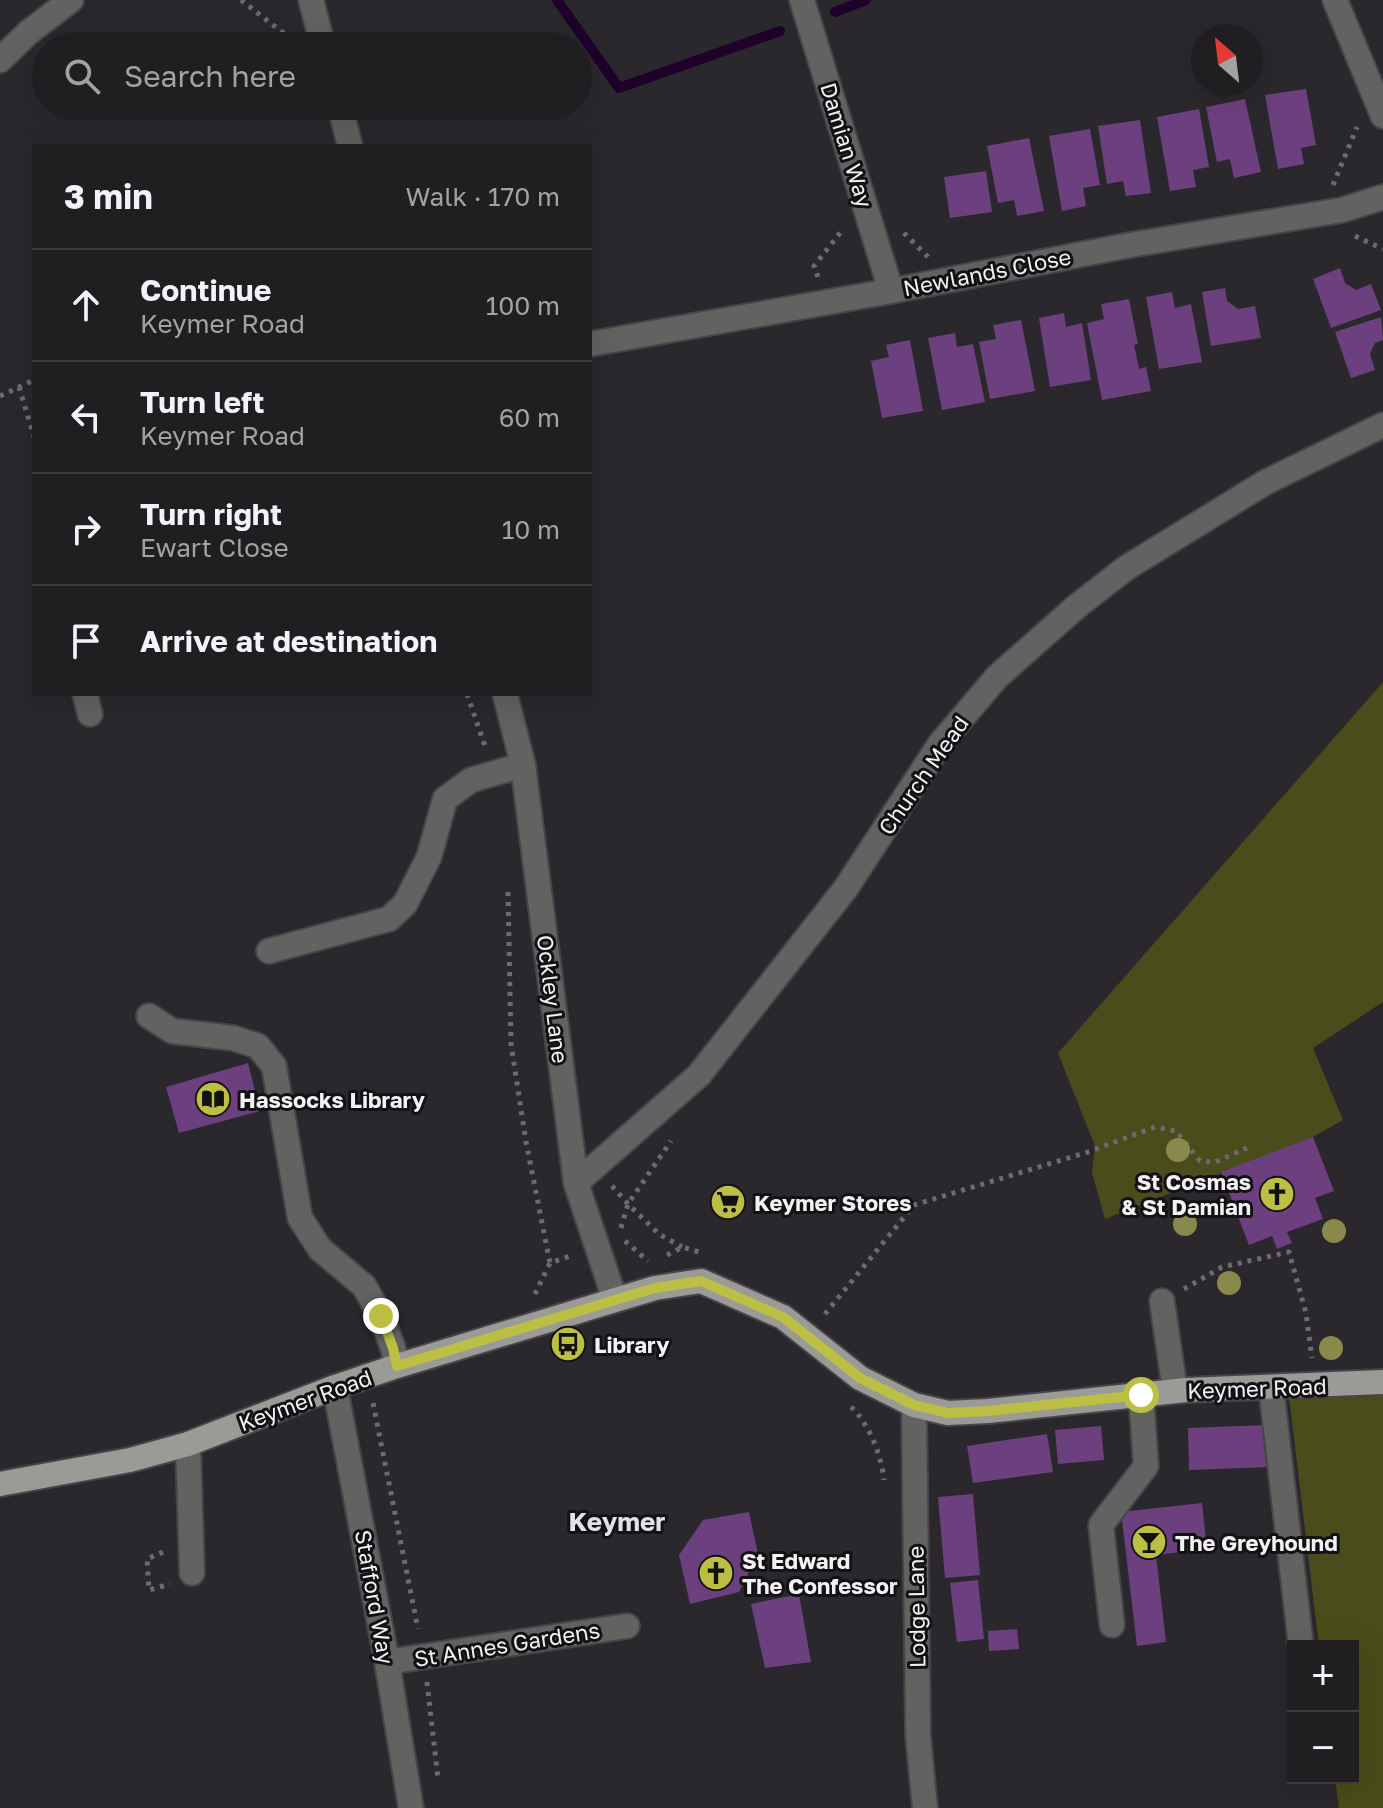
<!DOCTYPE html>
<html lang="en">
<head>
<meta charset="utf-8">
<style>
  body { margin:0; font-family:"Golos Text",sans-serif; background:#2d2b2e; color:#f1f3f6 }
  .controls { position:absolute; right:24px; bottom:24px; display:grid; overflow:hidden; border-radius:0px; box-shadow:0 8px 32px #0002 }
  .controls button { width:72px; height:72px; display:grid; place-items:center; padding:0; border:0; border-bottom:2px solid #3d3c3f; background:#201e21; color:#f1f3f6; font:40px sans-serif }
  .compass { position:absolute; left:1191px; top:24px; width:72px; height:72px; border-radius:50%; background:#201e21; box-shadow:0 8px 32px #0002; rotate:332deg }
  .stop { position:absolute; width:24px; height:24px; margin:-18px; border:6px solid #bcbf44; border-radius:50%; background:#fff }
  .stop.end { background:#bcbf44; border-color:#fff; box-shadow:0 2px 8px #0008 }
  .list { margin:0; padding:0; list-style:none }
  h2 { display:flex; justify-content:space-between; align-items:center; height:104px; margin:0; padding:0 32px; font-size:34px }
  h2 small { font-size:26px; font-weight:400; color:#a2a2a5 }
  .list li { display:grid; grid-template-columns:52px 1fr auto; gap:24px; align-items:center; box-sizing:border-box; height:112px; padding:0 32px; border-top:2px solid #3d3c3f }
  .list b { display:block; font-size:30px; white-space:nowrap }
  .list p { margin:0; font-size:26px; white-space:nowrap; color:#a2a2a5 }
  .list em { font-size:26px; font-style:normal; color:#a2a2a5 }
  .icon { flex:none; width:44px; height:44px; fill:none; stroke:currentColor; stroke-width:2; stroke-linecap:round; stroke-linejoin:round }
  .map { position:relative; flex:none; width:1383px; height:1808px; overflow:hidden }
  .search { position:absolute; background:#201e21; box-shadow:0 8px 32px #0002; left:32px; top:32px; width:560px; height:88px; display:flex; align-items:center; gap:20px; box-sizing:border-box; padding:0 28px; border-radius:44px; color:#a2a2a5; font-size:30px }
  .panel { position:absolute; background:#201e21; box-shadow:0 8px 32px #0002; left:32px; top:144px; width:560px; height:552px; border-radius:0px }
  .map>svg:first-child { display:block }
</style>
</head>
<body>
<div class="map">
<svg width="1383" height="1808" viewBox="0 0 1383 1808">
  <rect width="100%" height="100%" fill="#2a282c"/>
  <!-- green -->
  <path fill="#4a4c1b" d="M1383,682V1002L1313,1048L1343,1120L1313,1137L1105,1219L1092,1173L1095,1146L1058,1053Z
    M1383,1392V1808H1339L1335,1778H1353V1646H1319L1289,1397Z"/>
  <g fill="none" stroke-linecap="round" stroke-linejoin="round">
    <!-- stream -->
    <path stroke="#1e002a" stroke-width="10" d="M557,0L619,88L780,31
      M835,12L866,0"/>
  </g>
  <!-- building -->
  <path fill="#6c407f" d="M1306,89L1316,145L1301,148L1304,164L1278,169L1265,95Z
    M1245,99L1261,172L1234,178L1230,159L1217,162L1206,107Z
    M1199,109L1209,167L1193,170L1196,187L1170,191L1157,117Z
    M1140,120L1151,193L1126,196L1123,181L1107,184L1098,126Z
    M1090,129L1100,185L1083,188L1086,206L1062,211L1049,136Z
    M1029,138L1044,211L1017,216L1014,200L998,203L987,146Z
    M986,171L992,212L950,218L944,177Z
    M1340,268L1345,283L1356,290L1371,284L1381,310L1331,328L1313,279Z
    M1225,288L1227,301L1238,309L1255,306L1261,338L1211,346L1202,292Z
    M1172,292L1175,308L1191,304L1202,362L1159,369L1146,297Z
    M1129,299L1138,344L1134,345L1139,369L1146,367L1151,391L1102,400L1087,323L1104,319L1101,304Z
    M1064,313L1066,327L1082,323L1091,380L1050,387L1039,318Z
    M1381,317L1383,340L1375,343L1370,354L1375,370L1351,378L1335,332Z
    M1021,320L1035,391L990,399L979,342L996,339L993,325Z
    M955,333L957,347L973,344L985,402L942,410L928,338Z
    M910,340L923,411L882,418L871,361L889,357L886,345Z
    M248,1063L260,1111L179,1133L166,1087Z
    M1313,1137L1334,1191L1315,1198L1323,1219L1287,1232L1292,1243L1277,1249L1272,1236L1249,1245L1221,1172Z
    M1267,1425L1269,1467L1189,1470L1188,1428Z
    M1101,1426L1104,1460L1058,1464L1055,1430Z
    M1047,1434L1053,1472L973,1483L967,1446Z
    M973,1494L980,1575L945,1578L938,1497Z
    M1202,1503L1207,1549L1156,1555L1166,1642L1137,1646L1121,1512Z
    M749,1512L758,1554L739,1592L690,1604L679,1555L703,1520Z
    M978,1580L984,1639L957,1642L950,1583Z
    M799,1594L811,1662L765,1668L751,1604Z
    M1017,1629L1019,1649L989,1651L988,1631Z"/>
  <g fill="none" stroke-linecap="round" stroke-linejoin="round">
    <defs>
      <path id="minor" d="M311,0L323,46
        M802,0L891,291
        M1335,0L1383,116
        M0,60L29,32L71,0
        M340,106L350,146
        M590,344L891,291L1130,245L1342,210L1383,197
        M85,694L90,714
        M505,694L523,765L576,1183L615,1300
        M269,951L389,919L405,904L429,857L445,799L471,780L523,765
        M149,1016L172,1031L233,1038L258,1046L274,1066L300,1218L320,1249L364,1286L381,1316L393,1348L397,1366
        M576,1183L699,1075L846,888L940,744L997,677L1076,607L1126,568L1266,482L1383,425
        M1162,1301L1175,1391
        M335,1387L387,1662L411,1808
        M1271,1387L1301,1646
        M914,1405L918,1735L925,1808
        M188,1444L192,1573
        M1112,1625L1101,1525L1146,1466L1141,1395
        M387,1662L627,1626"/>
      <path id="major" d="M0,1484L130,1460L188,1444L335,1387L397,1366L655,1288L701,1281L783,1317L860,1378L914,1405L948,1413L988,1411L1186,1390L1383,1382"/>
    </defs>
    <!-- minor casing -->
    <use href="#minor" stroke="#464448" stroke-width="28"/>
    <!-- major casing -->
    <use href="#major" stroke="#464448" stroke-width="28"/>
    <!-- path -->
    <path stroke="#6d6b6f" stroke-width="5" stroke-dasharray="4 6" stroke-linecap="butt" d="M241,0L291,39
      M1333,185L1357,127
      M904,233L928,257
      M1355,236L1383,249
      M818,277L814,266L843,229
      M19,387L34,437
      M0,396L34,380
      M467,694L486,749
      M508,892L511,1044L526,1142L550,1263
      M612,1186L628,1204L659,1234L682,1247
      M621,1228L628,1204L671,1141
      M625,1241L648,1261
      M667,1255L683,1247L699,1252
      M1184,1289L1222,1267L1289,1252L1306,1313L1312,1358
      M535,1294L550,1263L573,1255
      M825,1314L914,1205L1088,1152L1155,1127L1176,1131L1200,1161L1215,1162L1249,1147
      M373,1403L418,1629
      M851,1407C869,1423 882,1457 884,1480
      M163,1552L147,1559L149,1590L170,1584
      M427,1682L438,1779"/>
    <!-- minor -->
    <use href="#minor" stroke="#626260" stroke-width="24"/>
    <!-- major -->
    <use href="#major" stroke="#9a9a96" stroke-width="24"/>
  </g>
  <!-- trees -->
  <g fill="#88894a">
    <circle cx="1178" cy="1150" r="12"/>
    <circle cx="1185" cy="1224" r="12"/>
    <circle cx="1334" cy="1231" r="12"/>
    <circle cx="1229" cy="1283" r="12"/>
    <circle cx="1331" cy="1348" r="12"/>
  </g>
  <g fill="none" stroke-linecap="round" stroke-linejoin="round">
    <!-- route -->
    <path stroke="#bcbf44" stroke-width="10" d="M381,1316L393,1348L397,1366L655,1288L701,1281L783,1317L860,1378L914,1405L948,1413L988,1411L1141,1395"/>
  </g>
  <!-- icons -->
  <defs>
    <symbol id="library-disc" viewBox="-11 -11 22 22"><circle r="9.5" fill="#bcbf44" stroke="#121113"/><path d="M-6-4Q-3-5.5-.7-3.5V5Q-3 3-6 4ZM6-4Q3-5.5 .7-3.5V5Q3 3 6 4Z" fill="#111"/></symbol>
    <symbol id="church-disc" viewBox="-11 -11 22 22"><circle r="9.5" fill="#bcbf44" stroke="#121113"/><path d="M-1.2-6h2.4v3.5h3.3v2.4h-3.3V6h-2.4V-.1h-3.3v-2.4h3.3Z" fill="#111"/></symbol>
    <symbol id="supermarket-disc" viewBox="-11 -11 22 22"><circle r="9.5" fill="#bcbf44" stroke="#121113"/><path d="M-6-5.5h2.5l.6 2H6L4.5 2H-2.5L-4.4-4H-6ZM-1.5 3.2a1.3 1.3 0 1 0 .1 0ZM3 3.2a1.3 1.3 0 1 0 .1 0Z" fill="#111"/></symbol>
    <symbol id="bus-disc" viewBox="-11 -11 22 22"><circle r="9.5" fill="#bcbf44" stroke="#121113"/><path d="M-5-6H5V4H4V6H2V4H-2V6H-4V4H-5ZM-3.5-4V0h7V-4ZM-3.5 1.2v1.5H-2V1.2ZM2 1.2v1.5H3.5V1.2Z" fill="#111"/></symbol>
    <symbol id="bar-disc" viewBox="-11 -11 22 22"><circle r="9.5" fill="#bcbf44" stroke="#121113"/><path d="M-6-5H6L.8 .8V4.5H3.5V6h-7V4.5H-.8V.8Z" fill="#111"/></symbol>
  </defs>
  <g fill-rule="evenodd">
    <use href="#library-disc" x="193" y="1079" width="40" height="40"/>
    <use href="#church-disc" x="1257" y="1174" width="40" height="40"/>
    <use href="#supermarket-disc" x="708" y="1182" width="40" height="40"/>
    <use href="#bus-disc" x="548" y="1324" width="40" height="40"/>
    <use href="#bar-disc" x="1129" y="1522" width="40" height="40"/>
    <use href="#church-disc" x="696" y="1553" width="40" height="40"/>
  </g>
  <g text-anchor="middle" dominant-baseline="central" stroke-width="6" stroke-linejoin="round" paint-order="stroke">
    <!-- street labels -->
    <g font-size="22" fill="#f3f1f4" stroke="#121113">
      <text transform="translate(847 145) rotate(73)">Damian Way</text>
      <text transform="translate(987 272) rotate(-11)">Newlands Close</text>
      <text transform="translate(923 775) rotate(-55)">Church Mead</text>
      <text transform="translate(553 999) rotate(83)">Ockley Lane</text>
      <text transform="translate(1257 1388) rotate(-2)">Keymer Road</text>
      <text transform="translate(305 1400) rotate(-20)">Keymer Road</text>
      <text transform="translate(375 1597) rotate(80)">Stafford Way</text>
      <text transform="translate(916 1607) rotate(-91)">Lodge Lane</text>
      <text transform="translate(507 1644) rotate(-9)">St Annes Gardens</text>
    </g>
    <!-- poi labels -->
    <g font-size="22" font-weight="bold" fill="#f3f1f4" stroke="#121113" text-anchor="start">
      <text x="239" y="1099">Hassocks Library</text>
      <text x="1251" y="1181" text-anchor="end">St Cosmas<tspan x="1251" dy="25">&amp; St Damian</tspan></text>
      <text x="754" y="1202">Keymer Stores</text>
      <text x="594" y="1344">Library</text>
      <text x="1175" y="1542">The Greyhound</text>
      <text x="742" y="1560">St Edward<tspan x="742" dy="25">The Confessor</tspan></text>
    </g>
    <!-- quarter labels -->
    <g font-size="26" font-weight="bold" fill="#e4e1e6" stroke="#121113">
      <text x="617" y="1521">Keymer</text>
    </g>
  </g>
</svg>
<div class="controls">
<button>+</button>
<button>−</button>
</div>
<svg class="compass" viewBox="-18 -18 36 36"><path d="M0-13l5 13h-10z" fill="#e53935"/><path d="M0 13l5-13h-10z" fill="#a2a2a5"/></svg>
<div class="stop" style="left:1141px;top:1395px"></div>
<div class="stop end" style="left:381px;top:1316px"></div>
<div class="search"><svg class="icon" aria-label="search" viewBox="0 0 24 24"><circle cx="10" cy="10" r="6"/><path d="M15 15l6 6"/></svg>Search here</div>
<section class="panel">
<h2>3 min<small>Walk · 170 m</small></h2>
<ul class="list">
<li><svg class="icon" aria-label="ahead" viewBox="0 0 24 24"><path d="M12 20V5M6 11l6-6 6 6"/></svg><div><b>Continue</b><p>Keymer Road</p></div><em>100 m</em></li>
<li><svg class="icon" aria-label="left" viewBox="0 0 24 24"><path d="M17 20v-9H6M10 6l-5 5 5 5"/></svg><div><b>Turn left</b><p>Keymer Road</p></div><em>60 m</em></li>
<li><svg class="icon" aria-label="right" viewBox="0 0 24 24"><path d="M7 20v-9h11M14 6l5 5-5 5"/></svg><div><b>Turn right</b><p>Ewart Close</p></div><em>10 m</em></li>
<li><svg class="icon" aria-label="arrive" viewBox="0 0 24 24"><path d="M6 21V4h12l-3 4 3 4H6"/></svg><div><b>Arrive at destination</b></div></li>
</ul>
</section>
</div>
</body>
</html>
